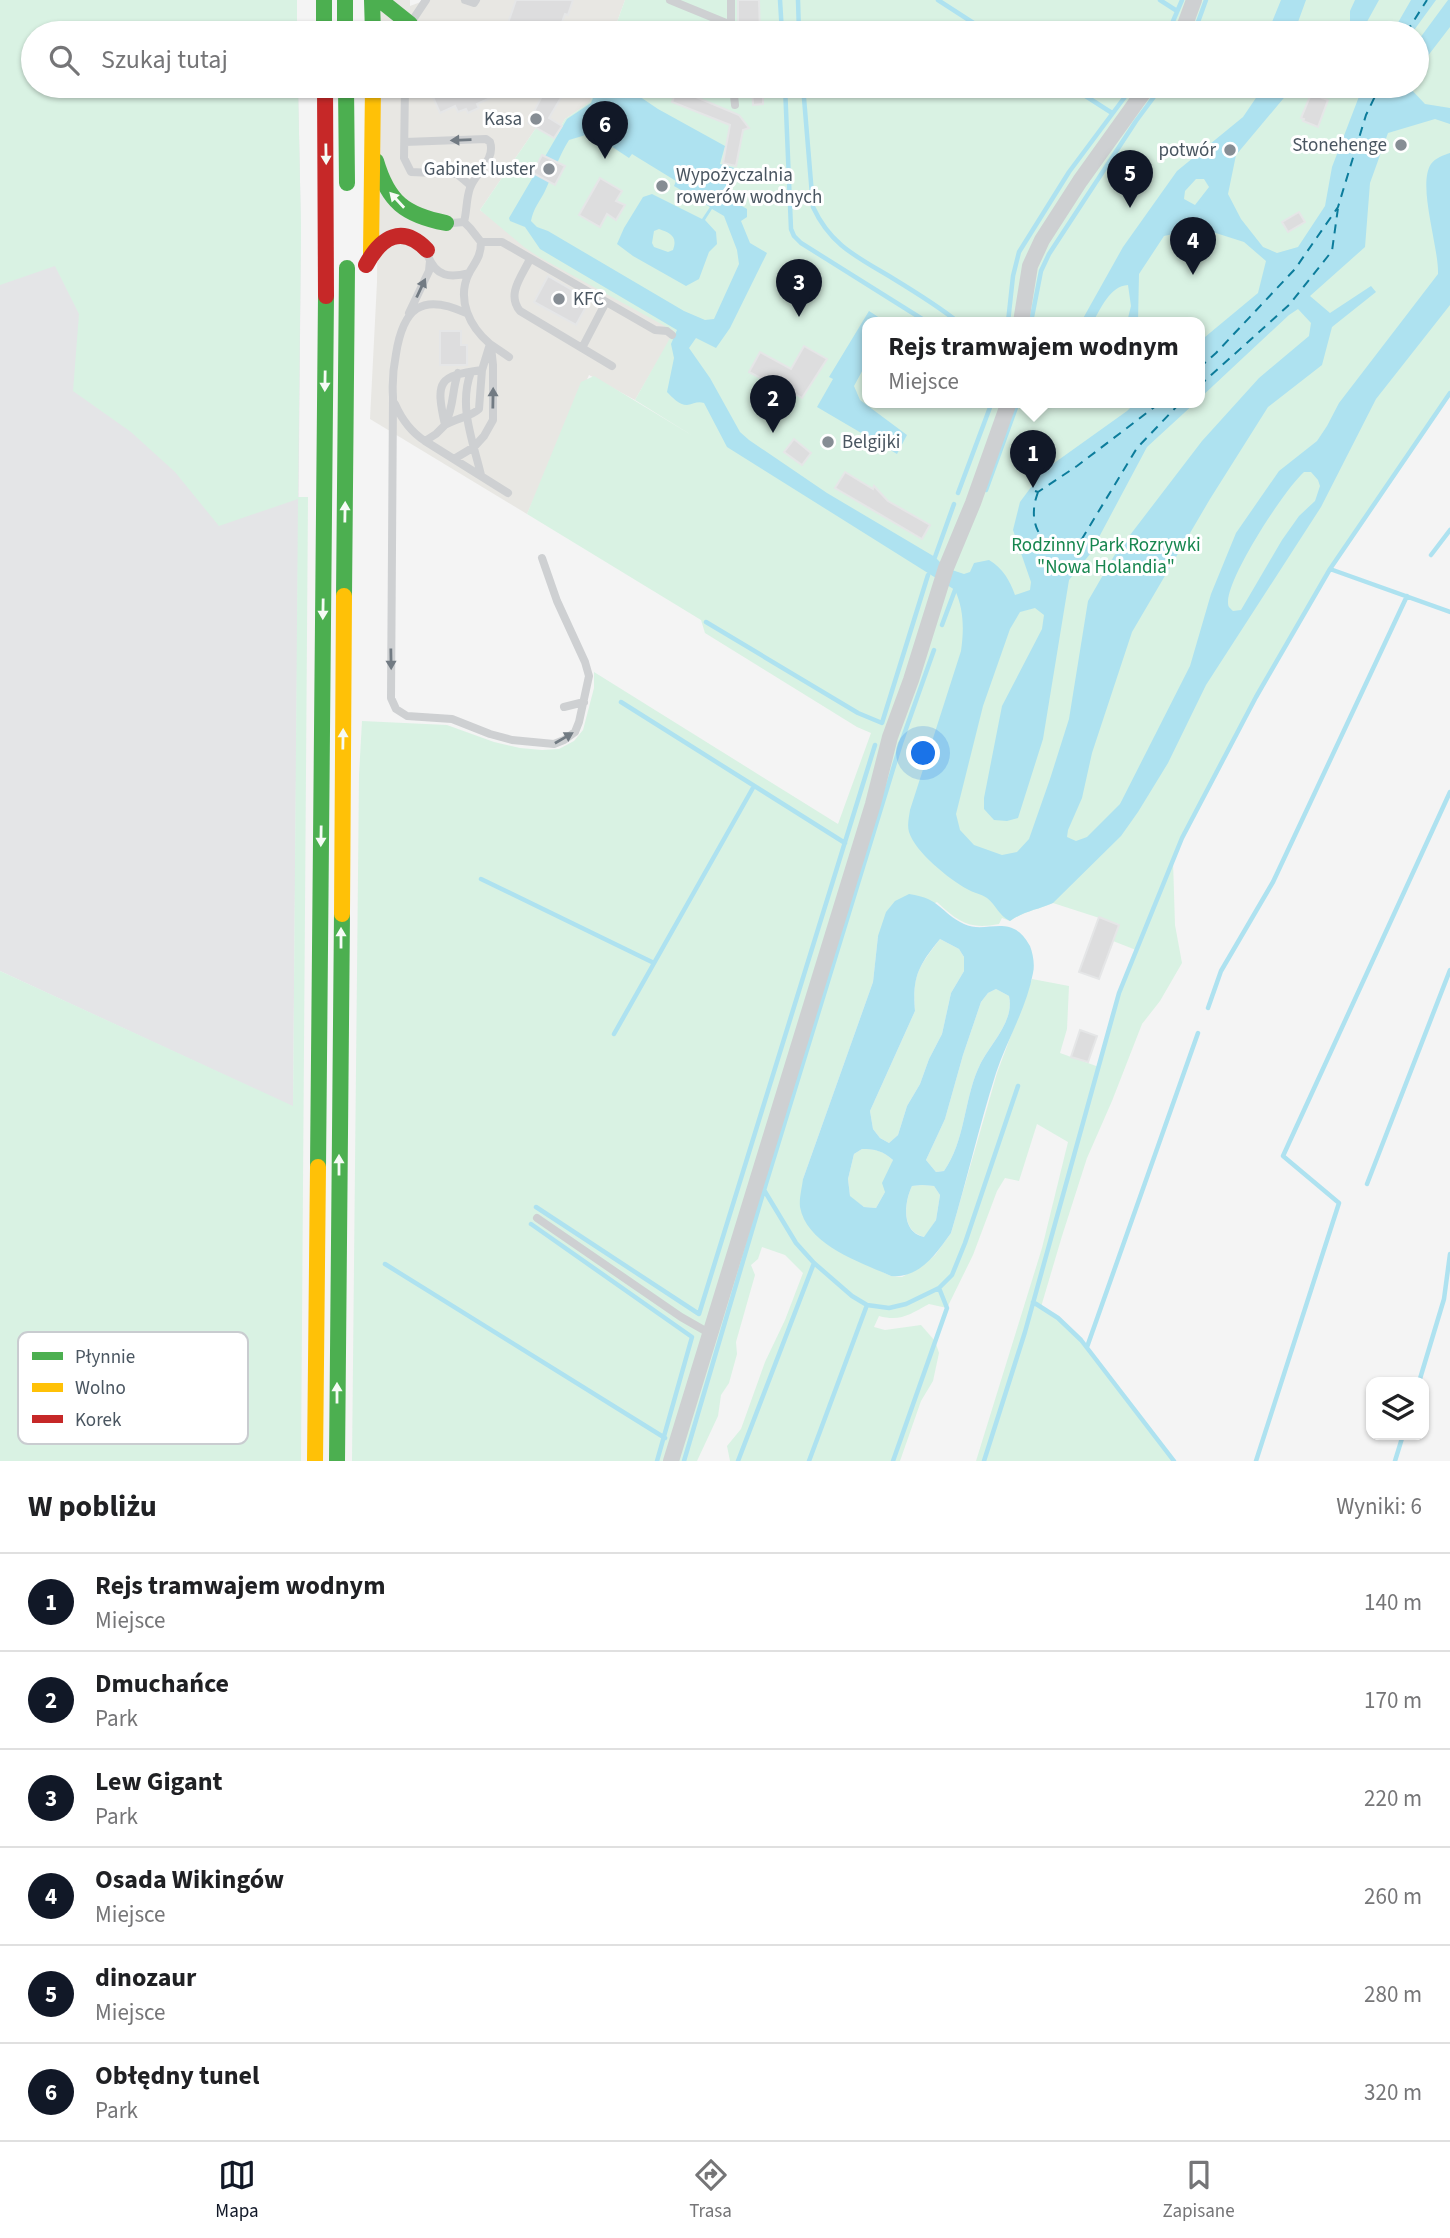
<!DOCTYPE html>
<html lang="pl">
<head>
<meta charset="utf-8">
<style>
  body { margin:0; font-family:"Source Sans 3",sans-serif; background:#f6f6f6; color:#202124 }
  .controls { position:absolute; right:21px; bottom:21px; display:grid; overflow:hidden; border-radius:14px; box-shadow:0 2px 5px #0004 }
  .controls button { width:63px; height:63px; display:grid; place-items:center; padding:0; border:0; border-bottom:2px solid #e0e0e0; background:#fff; color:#202124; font:35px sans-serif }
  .you { position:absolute; left:924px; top:754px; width:24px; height:24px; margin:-18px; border:5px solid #fff; border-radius:50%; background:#1a73e8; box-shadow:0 0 0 10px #1a73e833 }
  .badge { display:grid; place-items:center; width:46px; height:46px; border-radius:50%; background:#111827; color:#fff; font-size:23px; font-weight:700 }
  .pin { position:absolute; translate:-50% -58px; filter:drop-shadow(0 2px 4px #0008) }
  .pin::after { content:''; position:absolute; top:37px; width:24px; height:21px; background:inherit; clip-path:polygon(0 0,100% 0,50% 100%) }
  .popup { position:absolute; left:862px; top:317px; width:343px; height:91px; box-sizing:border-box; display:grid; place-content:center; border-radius:14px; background:#fff; filter:drop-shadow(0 2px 5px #0005); font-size:23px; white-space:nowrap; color:#757577 }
  .popup b { font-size:26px; color:#202124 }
  .popup::after { content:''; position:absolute; left:50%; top:100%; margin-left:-14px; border:14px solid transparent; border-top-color:#fff }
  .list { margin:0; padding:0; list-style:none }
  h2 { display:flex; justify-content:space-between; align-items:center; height:91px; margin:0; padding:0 28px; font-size:30px }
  h2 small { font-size:23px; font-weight:400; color:#757577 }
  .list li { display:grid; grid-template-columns:46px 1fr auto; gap:21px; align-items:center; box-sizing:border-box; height:98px; padding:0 28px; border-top:2px solid #e0e0e0 }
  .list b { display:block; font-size:26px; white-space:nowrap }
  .list p { margin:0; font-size:23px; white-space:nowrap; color:#757577 }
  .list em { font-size:23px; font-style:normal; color:#757577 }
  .icon { flex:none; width:38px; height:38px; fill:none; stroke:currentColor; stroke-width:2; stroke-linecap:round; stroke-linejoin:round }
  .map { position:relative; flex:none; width:1450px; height:1461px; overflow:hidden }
  .search { position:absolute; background:#fff; box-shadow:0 2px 5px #0004; left:21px; right:21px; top:21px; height:77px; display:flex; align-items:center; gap:18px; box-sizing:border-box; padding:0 24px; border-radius:38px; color:#757577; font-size:26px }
  .sheet { height:679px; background:#fff }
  nav { display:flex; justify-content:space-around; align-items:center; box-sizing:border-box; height:98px; border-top:2px solid #e0e0e0; background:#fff; font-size:19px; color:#757577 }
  nav a { display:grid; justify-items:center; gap:4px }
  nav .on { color:#111827 }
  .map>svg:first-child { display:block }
</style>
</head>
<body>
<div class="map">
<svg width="1450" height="1461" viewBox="0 0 1450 1461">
  <rect width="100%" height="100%" fill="#f4f4f4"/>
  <!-- commercial -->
  <path fill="#e8e7e3" d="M378,0H410V6L426,0H625L613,33H379Z
    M379,86H597L590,102L565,119L554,138L536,128L480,210L500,225L675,331L635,400L589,375L527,514L370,419L377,282Z"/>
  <!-- airport -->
  <path fill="#e4e5e7" d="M0,0H297V33H33V86H298L301,229L293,1107L0,971Z"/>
  <!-- green -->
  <path fill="#d9f2e3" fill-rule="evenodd" d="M0,0H297V33H33V86H298L301,229L298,497H308L301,1461H0V971L293,1106L298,499L219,526L175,472L131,432L73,391L79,314L55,266L0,285Z
    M625,0H1450V393L1330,569L1256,697L1182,838L1173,861L1175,925L1182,963L1160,1001L1142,1024L1112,1101L1087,1158L1062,1236L1041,1307L1058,1318L1081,1340L1174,1461H976L1042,1248L1068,1142L1037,1124L1019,1181L1005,1178L997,1191L973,1255L947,1308L929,1304C910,1314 901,1322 879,1316L874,1327L885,1330L921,1325L935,1341L939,1353L933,1381L921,1401L900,1461H730L727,1446L741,1429L765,1362L785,1320L803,1273L785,1255L762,1247L758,1259L751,1265L755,1275L736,1342L737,1354L729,1383L721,1395L718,1416L697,1461H352L359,775L362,721L447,725L494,742L520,748L542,750L559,749L574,741L583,730L594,688V672L838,824L871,733L857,727L705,633L701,620L527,514L581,382L594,376L693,436L635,400L674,331L539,257L524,247L480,210L536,128L554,138L565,119L590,102L597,86H1417V33H613ZM867,322H1199V402H867ZM937,902C958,922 970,930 999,924L1002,918L1010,921C1024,911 1037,910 1053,903L1118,924L1113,941L1136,950L1119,993L1099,1067L1060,1053L1067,1029L1069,986L1032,979L997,1073L951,1233L935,1255L922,1266L902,1277L891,1276L857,1260L803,1179L873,982L878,936Z
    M940,939L959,949L964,957V971L951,993L942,1034L929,1059L920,1084L907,1106L898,1135L889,1143L880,1138L873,1129L870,1111L915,1011C912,974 919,967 940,939Z
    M996,989L1009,996C1015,1023 988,1045 978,1069C964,1101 965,1141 944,1171L936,1172L926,1160L945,1119L963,1055L981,1002L988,993Z
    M862,1149C876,1149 883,1151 893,1160L885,1192L876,1208L864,1207L850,1197L848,1179L854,1154Z
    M922,1185L934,1186L940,1195L936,1220L925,1237C901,1232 904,1203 912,1186Z"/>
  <!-- water -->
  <path fill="#aee2f0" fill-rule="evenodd" d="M1281,0H1306L1294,33H1270L1272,22Z
    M1355,0H1379L1363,29L1350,33V11Z
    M1411,0H1436L1412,33H1392Z
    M1448,0H1450V27L1417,70V42Z
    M598,86H624L658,109L725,146L720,164L734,168L728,198L747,209V217L741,221L750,243L767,253L730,328L716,348L696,338L689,348L710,378L740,432L749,440L827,493L935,557L946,568L964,574L970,572L974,563L989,560C1003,568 1010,581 1015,595L1030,590L1031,582L1013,530L1020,502L1043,471L1127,411L1136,402H1196L1147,447L1090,554L1069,580L1043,739L1018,818L1007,821L994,820L984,809V798L1002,706L1042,629L1044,615L1035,608L1020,612L1010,629L983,706L956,814L960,830L974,845L1002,855L1017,852L1029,839L1050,779L1069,719L1088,601L1114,556L1202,441L1259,378L1309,336L1311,323L1298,309L1289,315L1199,399V342L1258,293L1266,261L1244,242L1200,228L1164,236L1139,274L1138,322H1127L1131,306L1128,285C1110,286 1101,308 1093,322H1081L1123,247L1177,171L1243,117L1264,86H1289L1288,93L1236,155L1228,194L1241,219L1263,247L1277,253L1298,247L1325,206L1332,167L1363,86H1408L1425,104L1450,108V124L1435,119L1388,133L1370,183L1365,247L1310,296L1330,313L1371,286L1376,292L1332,327L1322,365L1268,407L1210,499L1132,632L1092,753L1082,798L1068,830L1067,837L1076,841L1087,837L1120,804L1190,666L1211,594L1236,533L1279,471L1317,441L1327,426L1339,403L1438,274C1439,247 1417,185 1431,164C1435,158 1444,155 1450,153V305L1376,399L1321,507L1206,685L1168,763L1138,812L1121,836L1053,903C1037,910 1024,911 1010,921C999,916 996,905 987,898C982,894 973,893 967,889C949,879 915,852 909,832C907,825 909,817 910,810L961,651C964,630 964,610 955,590L727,447L704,403C697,401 694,404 687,405C679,405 672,397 667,392L674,358L671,344L677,330L540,249L525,227L510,221L509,218L567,119L591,103ZM589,134L602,140L629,158L632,154L676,181L674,186L710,207L702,219L652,194L643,197L624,228L617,244L633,256L686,286L699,279L709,252L717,244L716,232L705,220L712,209L724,216L737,250L739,264L714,319L705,320L684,311L548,231L537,227L531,221C533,209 540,201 545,191C553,174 559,156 569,140ZM1196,179H1204L1209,187L1195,205L1184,199L1185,191ZM659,229C670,233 678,236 673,250L668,252L654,247L652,243L654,231ZM1304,472H1311L1318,480L1320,486L1315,501L1299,516L1282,540L1241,610L1233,611C1229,607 1228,607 1228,602C1228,576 1284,490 1304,472Z
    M869,311L886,322H867V362L854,386L860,400L907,435L897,454L817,407L833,379L829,377Z
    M909,894C942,899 939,912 964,924C987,935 1011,911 1030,946C1033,954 1035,965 1033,973C1027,1007 1007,1040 996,1073C979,1126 967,1180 951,1233C936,1254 919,1279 891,1276C860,1262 807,1245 800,1207C799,1199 802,1187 803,1179L873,982L878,936L886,912L895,901ZM940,939L959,949L964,957V971L951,993L942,1034L929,1059L920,1084L907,1106L898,1135L889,1143L880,1138L873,1129L870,1111L915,1011C912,976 919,965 940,939ZM996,989L1009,996C1015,1023 988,1045 978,1069C964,1101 965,1141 944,1171L936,1172L926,1160L945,1119L963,1055L981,1002L988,993ZM862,1149C875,1149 883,1151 893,1160L882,1183L885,1192L876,1208L864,1207L850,1196L848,1179L854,1154ZM922,1185L934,1186L940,1195L936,1220L924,1237C901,1232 904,1203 912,1186Z"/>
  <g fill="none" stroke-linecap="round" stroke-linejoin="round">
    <!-- stream -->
    <path stroke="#aee2f0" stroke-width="4.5" d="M780,0L782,33
      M798,0L799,33
      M938,0L989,33
      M1160,0L1177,11
      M1168,33L1182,0
      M1194,33L1206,0
      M785,86L791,229L794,236L801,243L927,322
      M803,86L813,207C830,244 855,256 889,276C912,290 937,305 958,322
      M1070,86L1112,113
      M1008,322L1013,276L1019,252L1069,172L1133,86
      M1031,322L1041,271L1049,254L1136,121L1162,86
      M986,490L1018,402
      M958,493L992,402
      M1431,555L1450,530
      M935,557L954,504
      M1330,569L1450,612
      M706,622L858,713L882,723L928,575
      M942,625L955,590
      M621,702L845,843
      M481,879L654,963
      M1208,1008L1221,971L1273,882L1407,596
      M614,1034L754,786
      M1367,1184L1450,970
      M764,1190L796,1243L814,1263L852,1296L867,1305L889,1308L906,1304L939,1288L952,1275L965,1243L1018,1086
      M536,1207L699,1314L875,745
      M531,1224L692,1337L657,1461
      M385,1264L665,1438
      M1033,1302L1058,1318L1081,1340L1174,1461
      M1087,1347L1198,1033
      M1419,1382L1444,1299L1450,1254
      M684,1461L764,1190L901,743L934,650
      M738,1461L814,1263
      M809,1461L867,1305
      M893,1461L947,1308L939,1288
      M984,1461L1025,1332L1119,993L1182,838L1256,697L1330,569L1450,393
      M1256,1461L1339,1203L1283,1156L1450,792
      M1395,1461L1403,1435"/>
    <!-- ferry -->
    <path stroke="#0c7c9b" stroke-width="2" stroke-dasharray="9 7" stroke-linecap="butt" d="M1406,33L1427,0
      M1199,368L1216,353L1295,269L1338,207L1366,115L1380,86
      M1199,386L1289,305L1332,251L1338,208
      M1035,491L1038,492L1077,466L1161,402
      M1038,492C1036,498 1034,504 1034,510C1032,534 1053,559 1077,547L1137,448L1181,402"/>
  </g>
  <!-- building -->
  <path fill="#ddddde" stroke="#e5e6e7" stroke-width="2" d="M516,0H573L568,15L565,14L558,33H527L507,26Z
    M738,0H759L760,33H738Z
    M428,86H516L477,104L479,108L468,113L466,109L458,112L455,106L440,113Z
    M752,86H763V104L753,105Z
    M549,89L562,96L549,118L562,126L554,138L528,123L543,94L545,95Z
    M677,89L739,115L749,128L743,130L736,166L723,163L730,125L672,102Z
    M1311,94L1328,100L1318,127L1303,121L1304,119L1301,118Z
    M542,155L565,166L555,185L533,173Z
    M600,178L622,191L616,201L625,205L616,220L607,214L600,227L579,215Z
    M1299,212L1305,222L1288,232L1282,222Z
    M548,276L584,297L582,302L587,305L576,325L534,302Z
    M440,331H461V345H467V365H440Z
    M804,346L827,359L802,398L777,383L776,386L749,372L760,352L791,369Z
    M794,439L811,453L802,465L784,452Z
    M845,472L873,489L874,486L888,501L930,525L922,539L835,488Z
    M1099,917L1119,925L1099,979L1079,972Z
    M1080,1030L1097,1036L1088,1062L1071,1057Z"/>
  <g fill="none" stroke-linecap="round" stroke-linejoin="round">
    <!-- lane -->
    <path stroke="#ced0d2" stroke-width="8" d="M465,0L474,3L476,0
      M670,0L731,25
      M731,0V33
      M414,18L426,0
      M405,86L404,158L411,172L457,174L470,185
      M733,86L735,105
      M405,142L486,139L490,142C496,160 475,173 470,188C466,199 467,211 464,222
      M481,242H502L655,330L667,331L672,335
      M428,256C436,277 450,278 469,273
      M530,259C522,276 506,294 520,311L612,366
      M409,313L429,271L430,261
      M466,313C421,292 403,309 396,354C393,369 392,382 393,397L391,698L396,709L407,716L452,719L490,734L512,740L554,744L564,740L575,732L579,722L589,676L585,662L557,601L542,558
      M490,344L509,357
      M582,348L606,302
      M471,372C458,406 473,441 481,475
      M395,404C402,420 411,432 425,441L436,434L445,425C435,380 439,376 482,370L490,344C470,327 456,300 469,273C475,262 481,257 481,242L470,228L464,222L452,223
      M446,422C454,406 452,389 458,373
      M445,425C456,418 471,417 479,409L482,370
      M425,441L508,493
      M454,459L474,447L484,436L493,420V365L491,347
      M564,707L584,702
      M537,1218L681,1317L709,1333"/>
    <!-- street -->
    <path stroke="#ced0d2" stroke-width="16" d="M1182,33L1194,0
      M1021,322L1030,266L1042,240L1080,181L1148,86
      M671,1461L873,804L890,737L911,680L946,568L973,503L1009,402"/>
    <!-- fast -->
    <path stroke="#4caf50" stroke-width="16" d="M324,0V33
      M345,0V33
      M372,0L373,33
      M380,0L410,24
      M346,86L347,183
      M376,161C388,202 405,215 446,223
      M344,596L347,268
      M318,1167L326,296
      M337,1461L342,914"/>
    <!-- slow -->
    <path stroke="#ffc107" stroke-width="16" d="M371,254L373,86
      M342,914L344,596
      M315,1461L318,1167"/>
    <!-- jam -->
    <path stroke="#c62828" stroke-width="16" d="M325,86L326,296
      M366,265C381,237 402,224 427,250"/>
  </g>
  <!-- one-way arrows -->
  <defs><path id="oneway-solid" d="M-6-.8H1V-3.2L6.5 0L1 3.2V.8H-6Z" transform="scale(1.75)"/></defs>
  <g fill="#727b83">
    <use href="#oneway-solid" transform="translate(461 140) rotate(178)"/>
    <use href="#oneway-solid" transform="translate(421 288) rotate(-65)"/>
    <use href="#oneway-solid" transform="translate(493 398) rotate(-89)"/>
    <use href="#oneway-solid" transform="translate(391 659) rotate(89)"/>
    <use href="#oneway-solid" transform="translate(564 738) rotate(-30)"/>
  </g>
  <g fill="#f6fbf6">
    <use href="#oneway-solid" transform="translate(326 154) rotate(89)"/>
    <use href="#oneway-solid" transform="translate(397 200) rotate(-133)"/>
    <use href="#oneway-solid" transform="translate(325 381) rotate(91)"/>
    <use href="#oneway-solid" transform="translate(345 512) rotate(-89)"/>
    <use href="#oneway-solid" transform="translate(323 609) rotate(91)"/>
    <use href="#oneway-solid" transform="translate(343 739) rotate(-89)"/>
    <use href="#oneway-solid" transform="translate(321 836) rotate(91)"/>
    <use href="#oneway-solid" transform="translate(341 938) rotate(-90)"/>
    <use href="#oneway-solid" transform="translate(339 1165) rotate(-90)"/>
    <use href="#oneway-solid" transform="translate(337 1393) rotate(-90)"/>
  </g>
  <!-- markers -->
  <g fill="#868d94" stroke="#fff" stroke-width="2.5">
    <circle cx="536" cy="119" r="7"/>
    <circle cx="1401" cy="145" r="7"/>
    <circle cx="1230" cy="150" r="7"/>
    <circle cx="549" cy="169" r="7"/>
    <circle cx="662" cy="186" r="7"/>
    <circle cx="559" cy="299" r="7"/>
    <circle cx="828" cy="442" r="7"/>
  </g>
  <g text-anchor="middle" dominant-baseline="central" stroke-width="6" stroke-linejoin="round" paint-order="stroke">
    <!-- poi labels -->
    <g font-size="19" fill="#4a5661" stroke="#fff" text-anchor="end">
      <text x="522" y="119">Kasa</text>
      <text x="1387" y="145">Stonehenge</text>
      <text x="1216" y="150">potwór</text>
      <text x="535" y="169">Gabinet luster</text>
      <text x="676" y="175" text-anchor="start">Wypożyczalnia<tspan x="676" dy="22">rowerów wodnych</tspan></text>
      <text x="573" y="299" text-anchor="start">KFC</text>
      <text x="842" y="442" text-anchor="start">Belgijki</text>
    </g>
    <!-- park labels -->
    <g font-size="19" fill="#17864f" stroke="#fff">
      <text x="1106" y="545">Rodzinny Park Rozrywki<tspan x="1106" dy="22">"Nowa Holandia"</tspan></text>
    </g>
  </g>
  <!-- legend -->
  <rect x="18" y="1332" width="230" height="112" rx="10" fill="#fff" stroke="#c9ccd0" stroke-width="2"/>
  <rect x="32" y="1352" width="31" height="8" fill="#4caf50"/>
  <rect x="32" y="1383" width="31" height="9" fill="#ffc107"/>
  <rect x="32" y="1415" width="31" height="8" fill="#c62828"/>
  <g font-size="19" fill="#4a5661">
    <text x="75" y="1363">Płynnie</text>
    <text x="75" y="1394">Wolno</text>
    <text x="75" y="1426">Korek</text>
  </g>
</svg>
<div class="controls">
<button><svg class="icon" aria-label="layers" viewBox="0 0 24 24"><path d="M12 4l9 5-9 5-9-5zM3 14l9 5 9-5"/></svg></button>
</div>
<div class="you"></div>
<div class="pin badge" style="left:1033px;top:488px">1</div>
<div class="popup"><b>Rejs tramwajem wodnym</b>Miejsce</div>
<div class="pin badge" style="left:773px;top:433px">2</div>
<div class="pin badge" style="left:799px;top:317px">3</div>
<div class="pin badge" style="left:1193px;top:275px">4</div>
<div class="pin badge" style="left:1130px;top:208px">5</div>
<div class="pin badge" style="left:605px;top:159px">6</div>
<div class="search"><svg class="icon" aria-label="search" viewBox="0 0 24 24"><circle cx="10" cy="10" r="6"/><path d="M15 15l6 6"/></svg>Szukaj tutaj</div>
</div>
<section class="sheet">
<h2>W pobliżu<small>Wyniki: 6</small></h2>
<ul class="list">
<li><span class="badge">1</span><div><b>Rejs tramwajem wodnym</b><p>Miejsce</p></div><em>140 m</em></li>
<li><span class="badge">2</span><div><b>Dmuchańce</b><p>Park</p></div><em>170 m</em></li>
<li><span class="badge">3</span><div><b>Lew Gigant</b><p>Park</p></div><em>220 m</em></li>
<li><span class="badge">4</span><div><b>Osada Wikingów</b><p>Miejsce</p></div><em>260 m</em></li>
<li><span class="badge">5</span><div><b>dinozaur</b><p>Miejsce</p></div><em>280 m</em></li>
<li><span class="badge">6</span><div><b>Obłędny tunel</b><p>Park</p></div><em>320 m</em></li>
</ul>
</section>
<nav>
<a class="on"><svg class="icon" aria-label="map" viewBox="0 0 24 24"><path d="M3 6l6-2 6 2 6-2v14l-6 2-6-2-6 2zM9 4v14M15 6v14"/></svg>Mapa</a>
<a><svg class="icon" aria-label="directions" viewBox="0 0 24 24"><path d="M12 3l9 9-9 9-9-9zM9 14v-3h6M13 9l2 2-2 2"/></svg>Trasa</a>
<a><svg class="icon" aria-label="saved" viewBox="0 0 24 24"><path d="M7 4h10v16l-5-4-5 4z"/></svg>Zapisane</a>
</nav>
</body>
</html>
